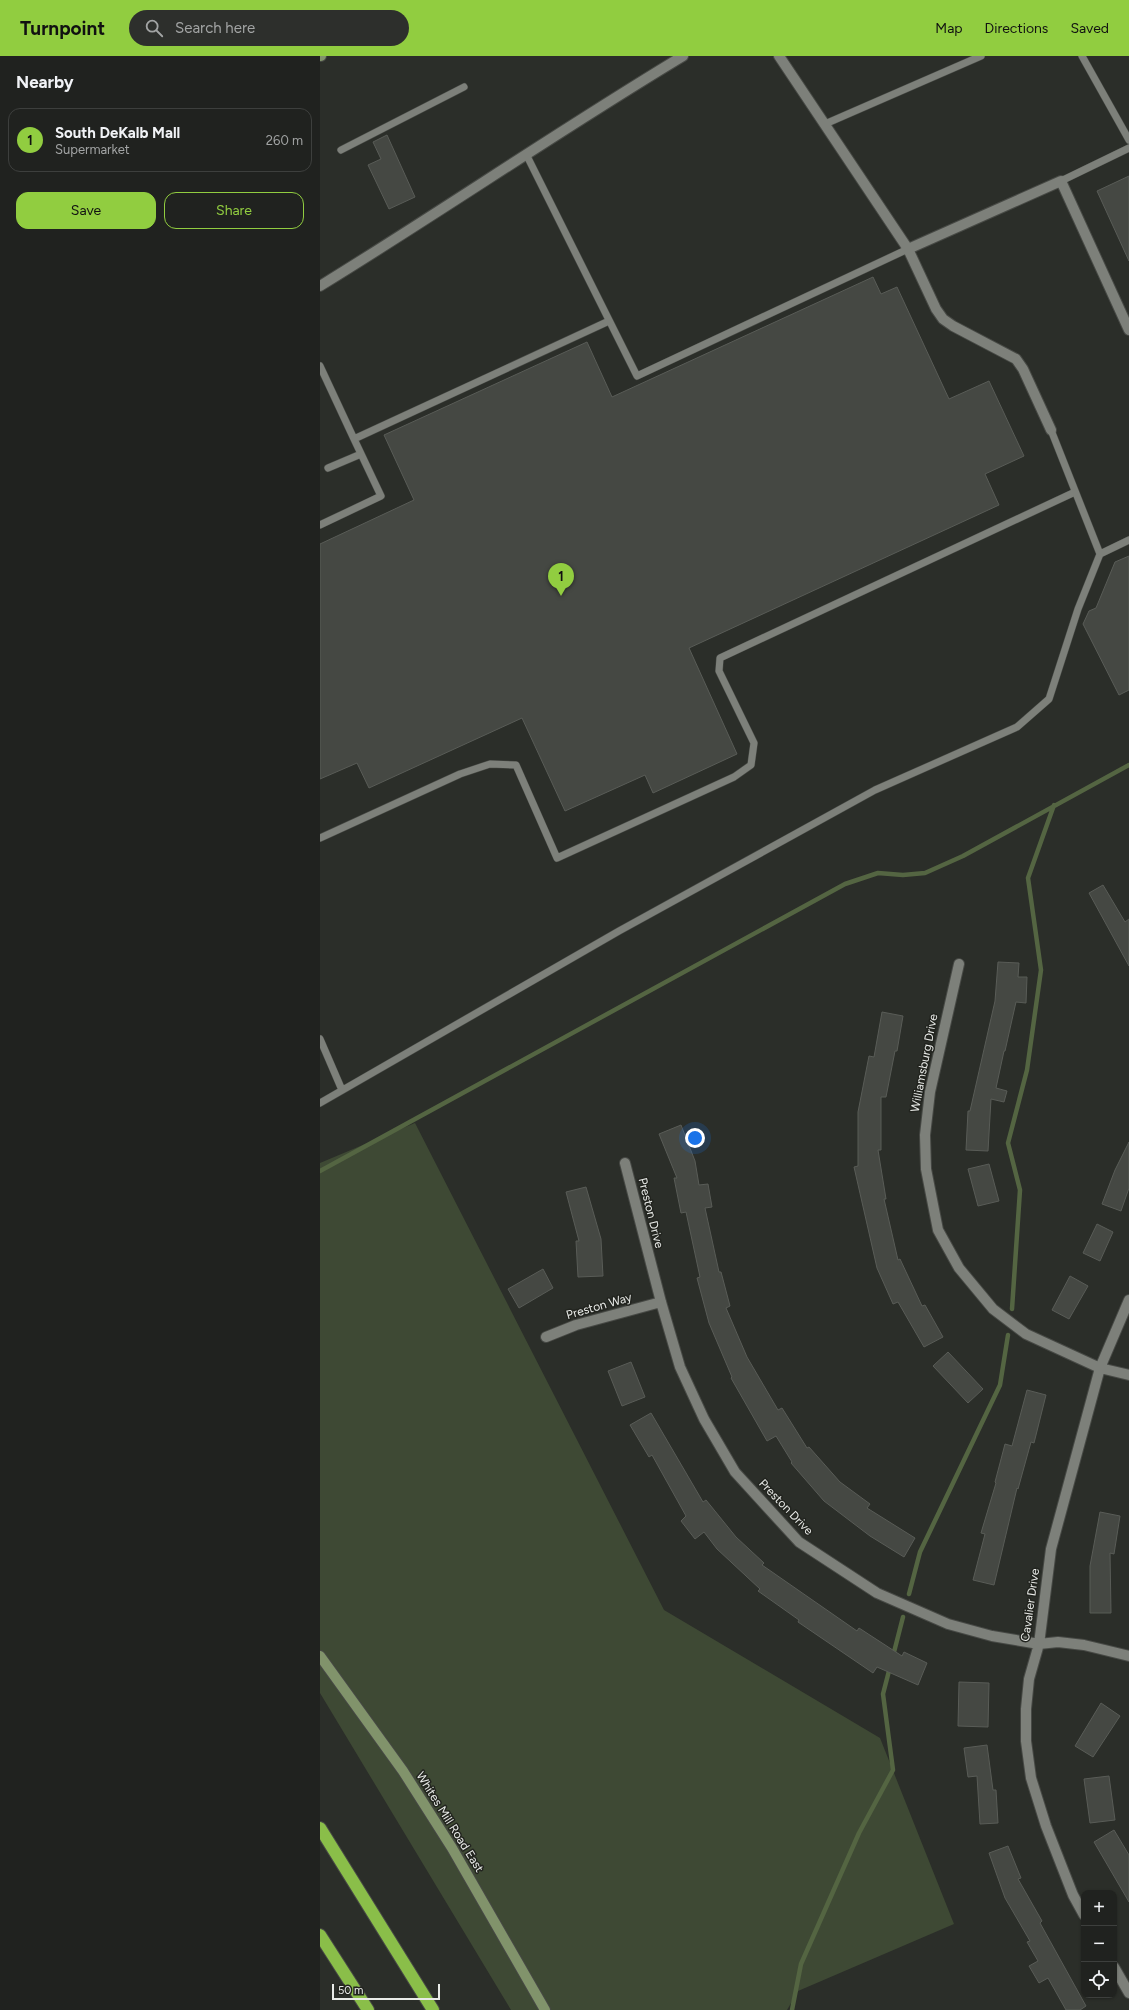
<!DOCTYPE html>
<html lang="en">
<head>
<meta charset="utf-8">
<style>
  body { margin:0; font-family:Figtree,sans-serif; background:#2d2f2c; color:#f1f3f6 }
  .controls { position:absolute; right:12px; bottom:12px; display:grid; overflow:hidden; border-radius:8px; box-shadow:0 1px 3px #0004 }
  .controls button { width:36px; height:36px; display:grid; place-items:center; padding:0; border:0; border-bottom:1px solid #3d3f3d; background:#20221f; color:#f1f3f6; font:20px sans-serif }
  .scale { position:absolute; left:12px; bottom:10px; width:108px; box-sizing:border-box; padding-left:4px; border:2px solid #e9ebe8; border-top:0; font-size:11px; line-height:14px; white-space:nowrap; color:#e9ebe8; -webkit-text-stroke:3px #22241f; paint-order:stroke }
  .you { position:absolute; left:375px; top:1082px; width:14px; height:14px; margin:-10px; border:3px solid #fff; border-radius:50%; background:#1a73e8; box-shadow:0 0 0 6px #1a73e833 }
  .badge { display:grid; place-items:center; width:26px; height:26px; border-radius:50%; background:#91cd40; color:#111; font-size:13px; font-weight:700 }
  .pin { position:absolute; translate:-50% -33px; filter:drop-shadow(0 1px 2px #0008) }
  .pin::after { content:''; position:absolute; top:21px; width:14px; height:12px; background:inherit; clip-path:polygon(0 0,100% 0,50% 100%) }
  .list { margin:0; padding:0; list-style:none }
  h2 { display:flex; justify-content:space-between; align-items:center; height:52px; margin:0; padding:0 16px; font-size:17px }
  h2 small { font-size:13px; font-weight:400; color:#a2a4a4 }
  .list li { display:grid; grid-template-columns:26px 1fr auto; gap:12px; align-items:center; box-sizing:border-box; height:64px; margin:0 8px 8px; padding:0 8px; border:1px solid #3d3f3d; border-radius:12px }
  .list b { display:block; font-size:15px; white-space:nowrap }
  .list p { margin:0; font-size:13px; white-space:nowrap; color:#a2a4a4 }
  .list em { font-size:13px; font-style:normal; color:#a2a4a4 }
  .actions { display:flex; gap:8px; padding:12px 16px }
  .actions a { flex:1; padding:9px 0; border:1px solid #91cd40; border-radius:12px; text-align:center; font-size:14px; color:#91cd40 }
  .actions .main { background:#91cd40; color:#111 }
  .icon { flex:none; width:22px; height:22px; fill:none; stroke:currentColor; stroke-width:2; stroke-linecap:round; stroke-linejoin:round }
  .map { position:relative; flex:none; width:809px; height:1954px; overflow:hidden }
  header { display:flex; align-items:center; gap:24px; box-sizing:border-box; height:56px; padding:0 20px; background:#91cd40; color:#111 }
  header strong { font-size:19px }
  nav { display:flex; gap:22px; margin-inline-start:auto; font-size:14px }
  .search { width:280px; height:36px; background:#2d2f2c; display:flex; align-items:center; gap:10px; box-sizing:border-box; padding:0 14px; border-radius:22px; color:#a2a4a4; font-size:15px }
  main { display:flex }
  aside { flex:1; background:#20221f }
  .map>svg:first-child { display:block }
</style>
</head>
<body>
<header>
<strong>Turnpoint</strong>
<div class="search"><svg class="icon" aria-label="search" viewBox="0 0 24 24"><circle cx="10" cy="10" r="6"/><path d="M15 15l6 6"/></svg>Search here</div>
<nav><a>Map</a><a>Directions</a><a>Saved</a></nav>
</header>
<main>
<aside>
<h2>Nearby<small></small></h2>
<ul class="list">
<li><span class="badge">1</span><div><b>South DeKalb Mall</b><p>Supermarket</p></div><em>260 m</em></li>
</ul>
<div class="actions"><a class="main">Save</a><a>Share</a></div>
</aside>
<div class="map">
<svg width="809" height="1954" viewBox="0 0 809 1954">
  <rect width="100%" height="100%" fill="#2b2e29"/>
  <!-- green -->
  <path fill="#3e4934" d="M95,1067L344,1554L560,1682L634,1868L478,1935L467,1954H191L0,1637V1107Z"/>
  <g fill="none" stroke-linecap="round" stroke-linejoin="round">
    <!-- stream -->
    <path stroke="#546542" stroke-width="4.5" d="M0,1115L525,828L558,817L583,819L605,817L643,800L809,709
      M692,1253L700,1134L688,1087L707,1014L721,914L708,822L734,749
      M589,1538L600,1496L680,1329L688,1279
      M573,1600L583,1561
      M472,1954L481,1908L539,1777L573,1714L563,1638L570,1611"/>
  </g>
  <!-- building -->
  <path fill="#454843" stroke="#595c57" d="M67,79L95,141L69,153L48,109L61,103L53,86Z
    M809,120V205L777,135Z
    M553,221L561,238L577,231L629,343L669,325L704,400L665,418L679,449L369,592L417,698L333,737L325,719L245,755L202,662L49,732L37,707L0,723V488L94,444L64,379L267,286L292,341Z
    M809,500V634L799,639L763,568L769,555L776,552L795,506Z
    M783,829L805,866L809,863V910L769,837Z
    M678,906L699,907L698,921H707L706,947L696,946L685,995H684L676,1032L687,1035L684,1046L671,1043L668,1095L646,1094L648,1055H650L675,945Z
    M562,956L583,960L577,995H575L566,1041H561V1094H558L566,1143H564L578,1204L580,1203L602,1250L605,1249L623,1281L604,1291L578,1246L573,1248L557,1212L534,1111L538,1110V1056L549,1000L554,1001Z
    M361,1069L375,1105L379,1129L388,1128L392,1151L385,1152L399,1216H401L410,1250L406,1252L427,1301L458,1354L462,1352L487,1392L489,1391L520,1426L550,1448L547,1452L595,1482L584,1501L550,1480L504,1445L471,1407L472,1406L456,1380L447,1385L411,1322L412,1321L389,1267L377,1222L380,1221L366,1156L361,1157L354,1122H357L339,1078Z
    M809,1086V1132L801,1155L782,1148L795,1114Z
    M669,1108L679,1145L658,1150L648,1113Z
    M266,1131L281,1183L283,1220L258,1221L256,1185H259L246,1136Z
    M777,1168L793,1176L780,1205L763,1197Z
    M223,1213L233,1232L199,1252L188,1233Z
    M750,1220L768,1230L749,1263L732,1254Z
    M628,1296L663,1333L648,1347L613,1310Z
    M311,1306L325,1341L302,1350L288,1315Z
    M707,1334L726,1339L714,1387L711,1386L698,1433L697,1432L674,1529L653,1524L665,1478L661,1477L676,1427L675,1426L685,1388L692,1390Z
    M331,1357L383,1446L386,1444L416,1481L444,1507L442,1509L537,1575L539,1572L582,1600L584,1596L607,1607L598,1629L557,1611L553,1617L478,1566L479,1564L438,1535L440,1533L397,1493L384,1476L375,1483L361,1465L366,1460L332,1399L329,1401L310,1369Z
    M780,1456L800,1460L794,1498L790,1497L791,1557H770V1510Z
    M639,1626L669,1627L668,1671L638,1670Z
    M781,1647L800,1660L773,1701L755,1690Z
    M667,1689L673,1734H676L678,1767L660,1768L657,1720L648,1721L644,1692Z
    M789,1720L795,1764L770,1767L764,1723Z
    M794,1774L809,1799V1846L774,1786Z
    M688,1790L701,1822L698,1823L722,1865L720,1867L766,1950L760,1954H746L728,1922L719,1927L709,1910L718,1905L707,1886L710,1885L685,1842L669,1797Z"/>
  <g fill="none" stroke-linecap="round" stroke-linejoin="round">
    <defs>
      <path id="lane" d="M762,0L809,84
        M505,68L661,0
        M21,94L144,31
        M206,98L317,320L588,193
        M741,125L809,92
        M0,310L34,383L289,265
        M8,412L41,398
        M0,469L61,440L34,383
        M780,498L809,484
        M0,782L140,718L170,708L196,709L237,802L414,721L431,709L434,687L399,615L400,602L755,436
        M0,983L22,1034
        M0,1047L299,875L555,734L697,671L729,643L758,553L780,498L731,374"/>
      <path id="street" d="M459,0L588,193L616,253L623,263L633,270L696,303L703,313L731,374
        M588,193L741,125L809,274
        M0,230C122,155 240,74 363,0
        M639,908L610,1036L605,1079L606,1113L618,1174L639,1212L673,1253L706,1278L780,1312L809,1319
        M305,1107L341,1246L360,1311L384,1363L415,1416L479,1486L557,1537L628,1568L672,1580L719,1588L738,1586L764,1589L809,1600
        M226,1281L256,1269L341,1246
        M764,1859L753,1839L726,1770L711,1722L706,1685V1653L709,1623L719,1588L731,1493L780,1312L809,1244
        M794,1911L809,1937"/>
      <path id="secondary" d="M0,0H1
        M0,1600L83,1715L132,1792L225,1954"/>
      <path id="highway" d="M0,1772L113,1954
        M0,1879L48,1954"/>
    </defs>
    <!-- lane casing -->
    <use href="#lane" stroke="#474945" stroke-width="8"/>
    <!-- street casing -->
    <use href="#street" stroke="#474945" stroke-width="12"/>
    <!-- secondary casing -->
    <use href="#secondary" stroke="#474945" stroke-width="12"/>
    <!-- highway casing -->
    <use href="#highway" stroke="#474945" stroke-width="14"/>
    <!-- lane -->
    <use href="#lane" stroke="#7d807a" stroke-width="7"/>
    <!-- street -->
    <use href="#street" stroke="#7d807a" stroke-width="10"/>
    <!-- secondary -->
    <use href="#secondary" stroke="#81936b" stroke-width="10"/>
    <!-- highway -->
    <use href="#highway" stroke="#8abe49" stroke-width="12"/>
  </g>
  <g text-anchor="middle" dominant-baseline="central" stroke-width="3" stroke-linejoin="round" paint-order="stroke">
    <!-- street labels -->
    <g font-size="12" fill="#e9ebe8" stroke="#22241f">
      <text transform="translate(604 1007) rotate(-79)">Williamsburg Drive</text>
      <text transform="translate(331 1157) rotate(76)">Preston Drive</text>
      <text transform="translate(279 1250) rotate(-16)">Preston Way</text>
      <text transform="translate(466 1451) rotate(46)">Preston Drive</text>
      <text transform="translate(710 1549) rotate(-82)">Cavalier Drive</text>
      <text transform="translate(130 1766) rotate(58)">Whites Mill Road East</text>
    </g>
  </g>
</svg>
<div class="controls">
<button>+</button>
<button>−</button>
<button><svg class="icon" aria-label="locate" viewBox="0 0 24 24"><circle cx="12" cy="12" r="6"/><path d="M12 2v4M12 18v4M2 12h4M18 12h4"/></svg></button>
</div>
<div class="scale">50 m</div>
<div class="you"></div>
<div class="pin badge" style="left:241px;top:540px">1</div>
</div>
</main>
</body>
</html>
